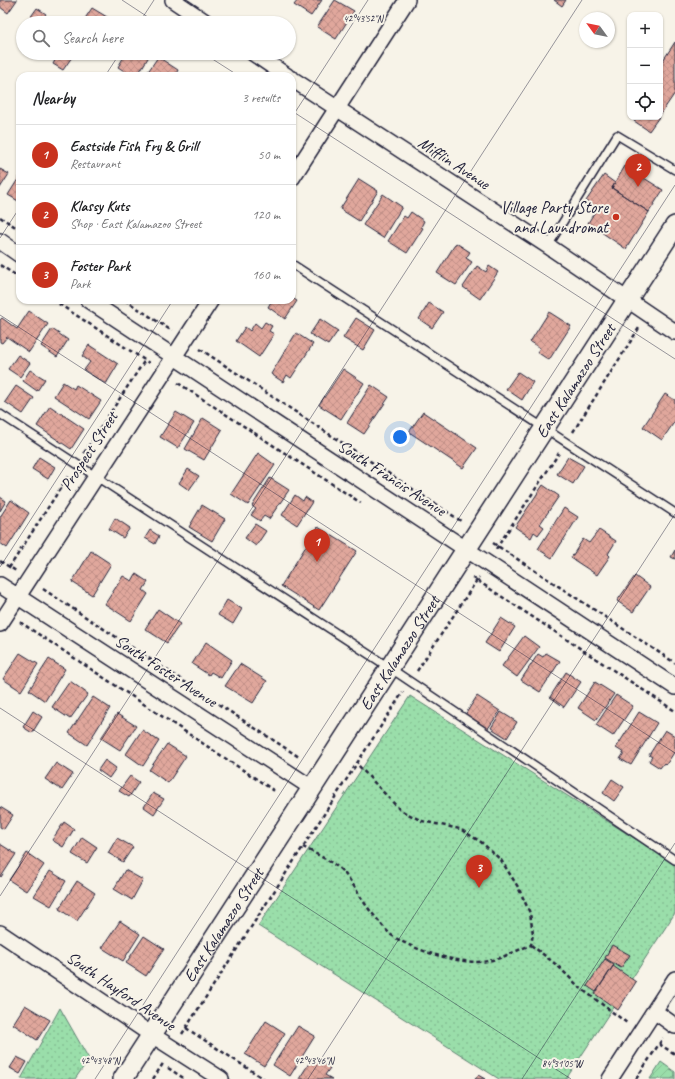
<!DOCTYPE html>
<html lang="en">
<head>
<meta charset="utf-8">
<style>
  body { margin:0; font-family:Caveat,sans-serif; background:#f6f6f6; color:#202124 }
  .controls { position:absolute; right:12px; top:12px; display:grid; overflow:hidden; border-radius:8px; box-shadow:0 1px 3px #0004 }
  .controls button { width:36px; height:36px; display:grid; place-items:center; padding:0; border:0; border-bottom:1px solid #e0e0e0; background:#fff; color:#202124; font:20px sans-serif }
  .compass { position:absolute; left:579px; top:12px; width:36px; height:36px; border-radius:50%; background:#fff; box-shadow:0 1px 3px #0004; rotate:303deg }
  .you { position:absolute; left:400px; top:437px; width:14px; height:14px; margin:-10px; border:3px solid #fff; border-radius:50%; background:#1a73e8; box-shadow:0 0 0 6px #1a73e833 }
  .badge { display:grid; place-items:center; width:26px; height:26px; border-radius:50%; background:#c8321e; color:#fff; font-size:13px; font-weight:700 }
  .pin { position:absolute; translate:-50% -33px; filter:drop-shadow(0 1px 2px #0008) }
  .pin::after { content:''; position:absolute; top:21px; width:14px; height:12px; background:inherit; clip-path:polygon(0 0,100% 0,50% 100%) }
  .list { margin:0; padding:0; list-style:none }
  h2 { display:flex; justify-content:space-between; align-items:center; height:52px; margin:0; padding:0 16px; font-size:17px }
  h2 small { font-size:13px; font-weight:400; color:#757577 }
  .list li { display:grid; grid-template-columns:26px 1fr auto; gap:12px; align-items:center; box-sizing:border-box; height:60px; padding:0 16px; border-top:1px solid #e0e0e0 }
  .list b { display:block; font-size:15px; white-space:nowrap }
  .list p { margin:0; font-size:13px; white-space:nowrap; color:#757577 }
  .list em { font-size:13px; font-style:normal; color:#757577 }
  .icon { flex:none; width:22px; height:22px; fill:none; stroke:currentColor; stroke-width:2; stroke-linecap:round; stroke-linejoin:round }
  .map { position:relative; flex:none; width:675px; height:1079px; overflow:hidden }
  .search { position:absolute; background:#fff; box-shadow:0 1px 3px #0004; left:16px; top:16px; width:280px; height:44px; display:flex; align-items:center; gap:10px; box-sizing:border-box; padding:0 14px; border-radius:22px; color:#757577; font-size:15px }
  .panel { position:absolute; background:#fff; box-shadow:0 1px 3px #0004; left:16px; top:72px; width:280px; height:232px; border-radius:12px }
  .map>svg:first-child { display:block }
</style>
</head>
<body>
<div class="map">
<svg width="675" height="1079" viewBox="0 0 675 1079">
  <defs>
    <pattern id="park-dots" width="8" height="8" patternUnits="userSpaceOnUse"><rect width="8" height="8" fill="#9adeaa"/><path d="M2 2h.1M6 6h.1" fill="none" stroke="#84be93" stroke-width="1.8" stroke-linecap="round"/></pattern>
    <pattern id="garden-furrows" width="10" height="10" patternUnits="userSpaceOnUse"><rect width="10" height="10" fill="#9adeaa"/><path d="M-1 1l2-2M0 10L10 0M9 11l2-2" fill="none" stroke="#84be93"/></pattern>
    <pattern id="building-cross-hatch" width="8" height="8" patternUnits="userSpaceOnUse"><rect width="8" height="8" fill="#e0a79c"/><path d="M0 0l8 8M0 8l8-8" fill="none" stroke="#c08f87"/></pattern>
  </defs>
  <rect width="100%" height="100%" fill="#f7f3e8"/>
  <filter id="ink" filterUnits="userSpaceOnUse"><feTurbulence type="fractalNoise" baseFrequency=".025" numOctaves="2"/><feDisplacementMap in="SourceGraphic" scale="8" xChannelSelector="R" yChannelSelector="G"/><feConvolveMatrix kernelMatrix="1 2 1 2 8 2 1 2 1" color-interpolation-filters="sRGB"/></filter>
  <g filter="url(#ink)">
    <!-- park -->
    <path fill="url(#park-dots)" stroke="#5e8072" d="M410,696L675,864V913L566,1079H499L258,926Z
      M60,1008L89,1059L75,1079H21Z"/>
    <!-- garden -->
    <path fill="url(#garden-furrows)" stroke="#5e8072" d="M661,1062L675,1072V1079H650Z"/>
    <!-- building -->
    <path fill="url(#building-cross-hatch)" stroke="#22223b" d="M0,0H17L8,13L0,7Z
      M298,0H322L311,16L294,5Z
      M335,0L354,11L336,39L317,27Z
      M554,0H566L562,6Z
      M37,8L46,14L40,23H29L27,22Z
      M92,8L112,20L110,23H82Z
      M675,42V93L660,115V65Z
      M59,53H66L72,57L63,70L53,64Z
      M126,53H151L137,76H132L118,67Z
      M158,57L178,70L175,76H145Z
      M637,117H659L649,131L634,121Z
      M625,166L663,190L649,212L612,188Z
      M0,169L9,174L0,188Z
      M604,175L615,183L612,188L649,212L626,249L588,223L597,208L586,201Z
      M20,176V202L8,195Z
      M359,179L378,191L359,221L340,209Z
      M383,194L402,207L383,238L363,225Z
      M411,212L424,221L421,227L423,228L407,253L388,241L404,216L407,218Z
      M456,243L470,252L466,258L472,262L456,285L437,273Z
      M477,266L486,272L489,266L498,272L480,299L463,287Z
      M292,298L297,301L285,319L268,307L272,300H292Z
      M429,303L443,312L432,328L419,319Z
      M29,311L48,324L29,352L7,337L2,343L0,342V320L2,318L17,329Z
      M549,312L571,326L549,360L537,352L540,348L530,342Z
      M356,318L375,330L363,350L343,338Z
      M320,319L338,331L328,345L310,334Z
      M265,322L272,326L269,331L274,334L259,357L236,341L245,327L250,331L255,323L261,328Z
      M52,329L68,340L57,357L41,346Z
      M296,333L313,344L291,378L287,375L283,382L271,374Z
      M89,345L118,364L106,384L84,370L90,362L82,356Z
      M18,355L30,363L20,377L8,369Z
      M343,369L364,383L341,419L319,405Z
      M30,370L45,379L37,391L23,381Z
      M518,372L533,382L522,400L506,389Z
      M63,382L74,389L76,385L101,401L89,419L54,396Z
      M371,385L389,397L364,434L347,423Z
      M16,386L34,398L23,414L5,402Z
      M665,394L675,400V421L662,440L643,427Z
      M50,406L84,429L71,449L37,426Z
      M176,412L194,423L178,448L160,437Z
      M423,412L477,448L463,468L409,432Z
      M203,418L222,430L204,460L185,449Z
      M258,453L275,465L248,505L231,494Z
      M39,457L55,467L48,479L32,469Z
      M568,457L584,466L573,484L557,474Z
      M188,469L199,476L189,490L179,483Z
      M270,478L289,490L269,519L264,516L260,521L251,515L256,509L252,506Z
      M543,485L559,496L540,524L544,527L538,535L534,532L531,538L515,527Z
      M295,495L303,501L305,497L312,502L297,525L282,515Z
      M0,497L6,501L0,511Z
      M11,500L29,513L7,548L0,543V517Z
      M202,505L225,519L212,541L189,527Z
      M564,508L578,517L552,558L538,549Z
      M115,518L130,528L123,538L109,529Z
      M255,524L266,531L256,546L245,538Z
      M318,527L357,551L319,610L281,586Z
      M150,530L159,536L155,544L145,538Z
      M599,530L616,541L608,554L610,556L597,575L571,558L583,539L589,543Z
      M675,550V559L671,557Z
      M91,551L111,564L92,595L72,582Z
      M136,574L148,582L143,590L148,594L131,621L105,604L123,576L132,581Z
      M635,576L650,587L633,612L617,601Z
      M227,600L242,609L233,624L218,615Z
      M158,609L180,624L167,643L145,629Z
      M501,618L515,627L499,652L485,643Z
      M524,636L539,647L517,677L502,666Z
      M206,642L232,660L221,678L211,672L209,675L192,664Z
      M20,653L38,664L21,691L3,679Z
      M546,653L560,661L540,692L521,680L538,654L543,657Z
      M49,659L65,669L45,701L29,690Z
      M240,664L267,681L253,703L225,686Z
      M566,672L581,682L564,707L550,697Z
      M70,681L88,694L70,719L52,707Z
      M595,682L614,694L596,720L578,708Z
      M616,695L633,706L613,736L596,725Z
      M477,696L500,711L487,730L465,715Z
      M93,697L110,708L87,745L69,733Z
      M33,711L42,717L32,733L23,727Z
      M501,712L517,722L507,738L491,728Z
      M639,712L657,723L631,765L620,759L624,753L616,748Z
      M117,714L136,726L120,750L101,738Z
      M142,730L159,741L143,766L126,754Z
      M665,730L675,736V751L666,765L664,763L660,768L649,761L652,757L649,755Z
      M167,744L186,756L168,783L149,770Z
      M105,760L116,768L109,778L98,770Z
      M56,763L73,774L62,790L45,779Z
      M130,776L139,782L129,797L119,791Z
      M612,779L624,787L614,801L603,793Z
      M153,793L164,799L154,814L144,807Z
      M0,807L13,815L4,829L0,827Z
      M64,822L74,829L63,847L52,840Z
      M82,837L97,847L87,863L72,854Z
      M117,838L133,847L123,862L108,853Z
      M0,844L16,854L1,877L0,876Z
      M27,853L44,865L26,891L9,880Z
      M125,870L143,880L132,900L114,889Z
      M50,871L66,881L51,906L34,896Z
      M77,881L95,893L77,921L59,909Z
      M120,921L140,934L123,961L102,948Z
      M144,936L164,949L146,976L126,963Z
      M612,945L630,955L621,968L605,958Z
      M605,959L614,965L596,992L587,986Z
      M613,966L636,982L618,1010L595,994Z
      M25,1005L50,1020L37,1040L13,1024Z
      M266,1021L285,1033L264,1066L245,1054Z
      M298,1026L315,1036L290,1076L273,1065Z
      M17,1057L27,1062L20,1074L10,1068Z
      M313,1057L330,1068L325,1075L332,1079H299Z
      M478,1075L485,1079H475Z"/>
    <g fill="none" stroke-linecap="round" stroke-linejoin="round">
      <defs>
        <path id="service" d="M548,246L617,135L675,170
          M292,264L675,513
          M0,414L390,668L675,860"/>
        <path id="minor" d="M173,0L207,23
          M253,53L287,76
          M292,79L548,246L675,332
          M292,178L407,0
          M0,241L20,255
          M88,300L675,687
          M0,585L312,788
          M0,624L211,300
          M0,933L152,1035L221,1079
          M654,1011L675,1026
          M610,1079L675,979"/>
        <g id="tertiary">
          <path id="s1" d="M123,1079L312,788L675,226"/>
        </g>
      </defs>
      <!-- service casing -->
      <use href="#service" stroke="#22223b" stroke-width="10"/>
      <!-- minor casing -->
      <use href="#minor" stroke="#22223b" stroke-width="18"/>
      <!-- tertiary casing -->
      <use href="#tertiary" stroke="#22223b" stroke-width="22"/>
      <!-- path -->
      <path stroke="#22223b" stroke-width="2.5" stroke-dasharray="4 3" stroke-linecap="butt" d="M0,217L20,230
        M0,265L20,278
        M53,300L149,363
        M125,300L172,331
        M200,349L461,521
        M178,383L361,503
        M573,432L639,328
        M84,453L145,360
        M493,543L675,663
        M496,549L559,453
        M0,561L16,571
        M9,568L69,475
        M472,577L675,711
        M43,589L299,757
        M20,622L276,792
        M417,671L479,577
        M303,847C314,853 335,863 342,871C354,883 361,900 372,913C378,920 384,928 390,934C411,950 463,966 488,961C504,958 517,950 531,945L533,934L530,913L518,887L501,860L481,842L460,829L422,821L400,810L357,764
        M531,945L558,966L579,987L627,1023
        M186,1028L264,1079
        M182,1034L403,692
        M659,1044L675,1054
        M168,1068L185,1079
        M153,1079L164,1062
        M636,1079L663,1038"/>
      <!-- service -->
      <use href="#service" stroke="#f7f3e8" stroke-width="7"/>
      <!-- minor -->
      <use href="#minor" stroke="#f7f3e8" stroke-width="15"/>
      <!-- tertiary -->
      <use href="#tertiary" stroke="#f7f3e8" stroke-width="19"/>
    </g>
  </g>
  <!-- ticks -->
  <path fill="none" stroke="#22223b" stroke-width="1" stroke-opacity="0.45" d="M122,0L157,23M139,23L154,0M203,53L239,76M105,76L120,53M292,111L675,359M292,117L368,0M0,238L20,207M0,315L675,753M0,567L173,300M0,708L571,1079M0,896L582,0M95,1079L675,185M308,1079L675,514M522,1079L675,843"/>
  <!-- markers -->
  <circle fill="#c8321e" stroke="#f7f3e8" stroke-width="1.5" cx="616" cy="217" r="4"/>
  <g text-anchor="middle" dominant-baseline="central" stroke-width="4" stroke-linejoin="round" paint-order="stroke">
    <!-- street labels -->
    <g font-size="17" fill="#22223b" stroke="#f7f3e8">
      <text transform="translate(454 163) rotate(33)">Mifflin Avenue</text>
      <text stroke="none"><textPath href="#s1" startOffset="832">East Kalamazoo Street</textPath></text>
      <text transform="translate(89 451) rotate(-57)">Prospect Street</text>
      <text transform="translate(392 478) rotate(33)">South Francis Avenue</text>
      <text stroke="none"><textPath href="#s1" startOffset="508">East Kalamazoo Street</textPath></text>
      <text transform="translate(166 671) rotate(33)">South Foster Avenue</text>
      <text stroke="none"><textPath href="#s1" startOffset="184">East Kalamazoo Street</textPath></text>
      <text transform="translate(121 991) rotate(34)">South Hayford Avenue</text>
    </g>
    <!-- poi labels -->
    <g font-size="17" fill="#22223b" stroke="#f7f3e8" text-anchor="end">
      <text x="608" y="207">Village Party Store<tspan x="608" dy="20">and Laundromat</tspan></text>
    </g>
  </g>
  <g font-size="10" text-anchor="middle" fill="#22223b" stroke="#f7f3e8" stroke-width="4" stroke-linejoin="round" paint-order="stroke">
    <text x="363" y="22">42°43'52"N</text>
    <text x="100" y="1064">42°43'48"N</text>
    <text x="314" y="1064">42°43'46"N</text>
    <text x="562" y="1067">84°31'05"W</text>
  </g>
</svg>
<div class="controls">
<button>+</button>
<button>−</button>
<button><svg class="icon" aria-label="locate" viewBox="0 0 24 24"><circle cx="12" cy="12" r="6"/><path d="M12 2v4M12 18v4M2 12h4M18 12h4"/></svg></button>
</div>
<svg class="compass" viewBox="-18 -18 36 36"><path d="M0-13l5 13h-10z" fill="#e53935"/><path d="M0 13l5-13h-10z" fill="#757577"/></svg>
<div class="you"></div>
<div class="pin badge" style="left:317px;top:562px">1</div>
<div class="pin badge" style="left:638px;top:187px">2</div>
<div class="pin badge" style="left:479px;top:888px">3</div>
<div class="search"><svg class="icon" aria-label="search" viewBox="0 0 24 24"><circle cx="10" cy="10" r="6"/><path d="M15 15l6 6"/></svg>Search here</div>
<section class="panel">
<h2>Nearby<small>3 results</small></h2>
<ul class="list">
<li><span class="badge">1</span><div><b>Eastside Fish Fry &amp; Grill</b><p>Restaurant</p></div><em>50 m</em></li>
<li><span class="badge">2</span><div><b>Klassy Kuts</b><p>Shop · East Kalamazoo Street</p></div><em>120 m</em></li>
<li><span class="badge">3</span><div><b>Foster Park</b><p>Park</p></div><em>160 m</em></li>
</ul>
</section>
</div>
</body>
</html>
